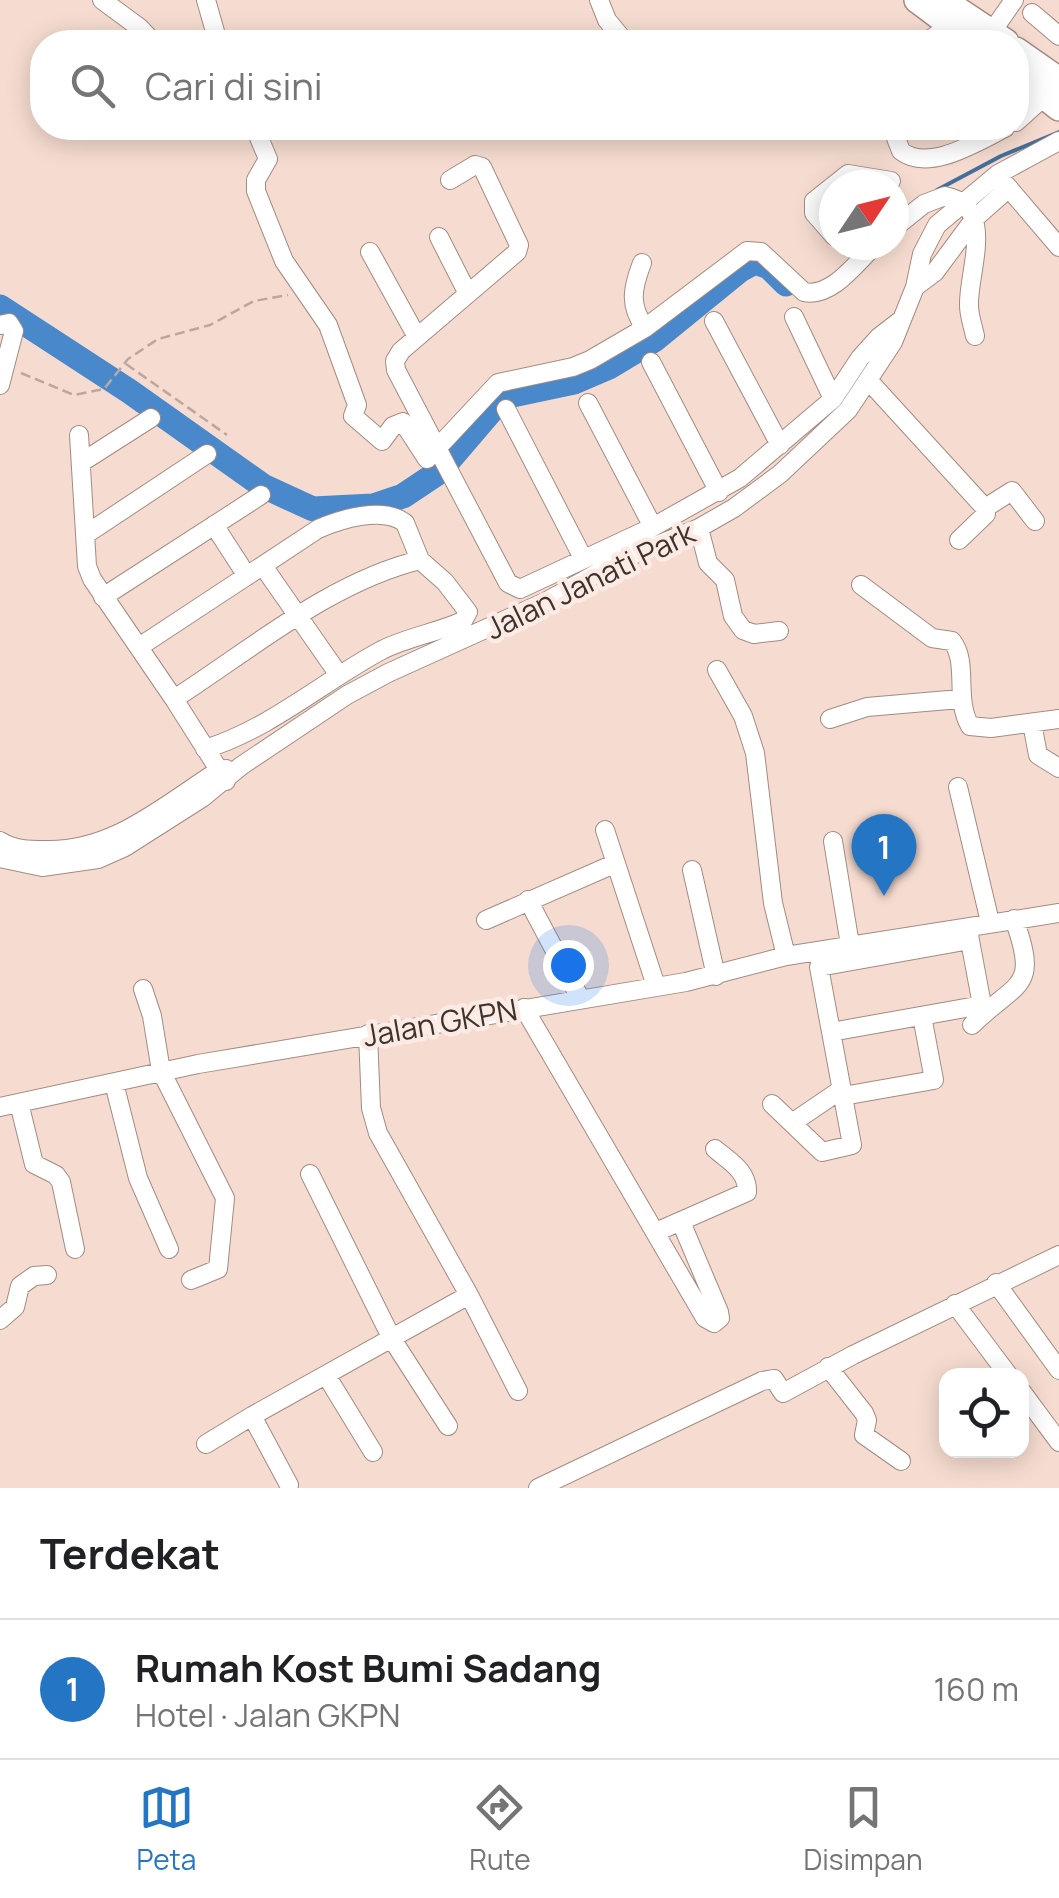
<!DOCTYPE html>
<html lang="id">
<head>
<meta charset="utf-8">
<style>
  body { margin:0; font-family:Manrope,sans-serif; background:#f6f6f6; color:#202124 }
  .controls { position:absolute; right:30px; bottom:30px; display:grid; overflow:hidden; border-radius:20px; box-shadow:0 5px 25px #0003 }
  .controls button { width:90px; height:90px; display:grid; place-items:center; padding:0; border:0; border-bottom:2px solid #e0e0e0; background:#fff; color:#202124; font:50px sans-serif }
  .compass { position:absolute; left:819px; top:170px; width:90px; height:90px; border-radius:50%; background:#fff; box-shadow:0 5px 25px #0003; rotate:55deg }
  .you { position:absolute; left:568px; top:965px; width:35px; height:35px; margin:-25px; border:8px solid #fff; border-radius:50%; background:#1a73e8; box-shadow:0 0 0 15px #1a73e833 }
  .badge { display:grid; place-items:center; width:65px; height:65px; border-radius:50%; background:#2475c4; color:#fff; font-size:32px; font-weight:700 }
  .pin { position:absolute; translate:-50% -82px; filter:drop-shadow(0 2px 5px #0008) }
  .pin::after { content:''; position:absolute; top:52px; width:35px; height:30px; background:inherit; clip-path:polygon(0 0,100% 0,50% 100%) }
  .list { margin:0; padding:0; list-style:none }
  h2 { display:flex; justify-content:space-between; align-items:center; height:130px; margin:0; padding:0 40px; font-size:42px }
  h2 small { font-size:32px; font-weight:400; color:#757577 }
  .list li { display:grid; grid-template-columns:65px 1fr auto; gap:30px; align-items:center; box-sizing:border-box; height:140px; padding:0 40px; border-top:2px solid #e0e0e0 }
  .list b { display:block; font-size:38px; white-space:nowrap }
  .list p { margin:0; font-size:32px; white-space:nowrap; color:#757577 }
  .list em { font-size:32px; font-style:normal; color:#757577 }
  .icon { flex:none; width:55px; height:55px; fill:none; stroke:currentColor; stroke-width:2; stroke-linecap:round; stroke-linejoin:round }
  .map { position:relative; flex:none; width:1059px; height:1488px; overflow:hidden }
  .search { position:absolute; background:#fff; box-shadow:0 5px 25px #0003; left:30px; right:30px; top:30px; height:110px; display:flex; align-items:center; gap:25px; box-sizing:border-box; padding:0 35px; border-radius:40px; color:#757577; font-size:38px }
  .sheet { height:270px; background:#fff }
  nav { display:flex; justify-content:space-around; align-items:center; box-sizing:border-box; height:140px; border-top:2px solid #e0e0e0; background:#fff; font-size:28px; color:#757577 }
  nav a { display:grid; justify-items:center; gap:5px }
  nav .on { color:#2475c4 }
  .map>svg:first-child { display:block }
</style>
</head>
<body>
<div class="map">
<svg width="1059" height="1488" viewBox="0 0 1059 1488">
  <rect width="100%" height="100%" fill="#f6dcd0"/>
  <g fill="none" stroke-linecap="round" stroke-linejoin="round">
    <!-- stream -->
    <path stroke="#456e9c" stroke-width="4" d="M937,190L1001,156L1059,132"/>
    <!-- river -->
    <path stroke="#4988cb" stroke-width="25" d="M0,307L129,391L263,486L313,509L373,506L403,496L439,472L503,397L574,382L609,367L654,340L740,270L755,262L769,267L786,284"/>
    <defs>
      <path id="minor" d="M102,0L140,28L153,42
        M206,0L218,42
        M599,0L607,20L625,42
        M1032,13L1059,36
        M991,33L1014,0
        M926,42L950,26
        M1016,122L1036,104V89
        M255,128L268,159L256,180V191L284,261L328,325L357,405L353,416L382,441L393,426L403,422L427,459L498,383L573,367L590,360L645,328L747,251L761,252L804,292C832,298 857,262 875,245
        M896,128V138L901,151C929,173 978,141 1005,128
        M1001,179L1059,247
        M450,180L475,165L482,167L519,245L517,252L401,351L395,361L396,370L508,583L520,589L653,527L740,478L833,399L860,358L879,337L901,320
        M894,228L924,204L945,196C997,206 968,271 969,305C969,316 973,326 975,336
        M834,236L814,213V201L848,174L891,181
        M439,237L468,294
        M370,252L417,337
        M642,263C632,289 629,305 645,328
        M915,287L935,272L975,218L1009,188
        M794,317L833,399
        M714,321L780,445
        M0,325L9,323L14,331L0,385
        M651,362L719,492
        M868,380L985,508L1012,491L1035,521
        M588,403L653,527
        M506,409L583,558
        M79,435L87,566L92,579L174,699L226,781
        M82,462L151,418
        M214,525L247,576
        M699,528L708,563L725,580L733,616L743,630L754,634L779,631
        M85,535L207,454
        M959,540L986,514L985,508
        M263,566L339,675
        M861,585L932,638L952,641C969,663 954,698 970,726L991,728L1059,719
        M103,597L261,495
        M139,647L318,529C341,519 383,506 405,523L420,560L445,582L468,612L463,621C436,633 408,637 382,650C322,682 270,729 205,749
        M717,670L743,716L755,753L773,903L786,956
        M174,699C252,649 330,582 420,560
        M830,719L867,707L960,699
        M1032,723L1038,755L1059,768
        M958,787L990,922
        M605,830L656,986
        M0,841C14,850 29,850 45,850C113,852 163,806 218,771L226,769
        M833,841L850,945
        M0,858L42,867L98,859L125,847L202,798L241,766L347,695L388,673L547,601L623,559L699,528L734,508L780,474L848,410L893,342L915,287L922,254L937,225L998,174L1059,141
        M692,870L716,976
        M528,900L580,998
        M486,920L614,864
        M143,989L152,1016L161,1071L225,1198L218,1269L191,1280
        M524,1008L705,1318L714,1323L720,1318L719,1312L681,1222
        M972,1025C1017,980 1040,991 1014,919
        M831,1032L982,1005L968,930
        M368,1034L371,1108L378,1133L469,1295L518,1391
        M114,1083L138,1178L169,1249
        M843,1096L934,1080L922,1016
        M19,1103L34,1164L56,1175L61,1182L75,1249
        M772,1104L822,1152L852,1145L819,967L970,940
        M0,1107L198,1064L686,982L786,956L1059,913
        M792,1123L842,1089
        M310,1174L392,1339L448,1426
        M656,1232L747,1192C748,1171 729,1161 715,1149
        M996,1283L1059,1370
        M955,1304L1009,1376
        M0,1320L15,1307L20,1286L34,1276L47,1275
        M828,1367L864,1413L867,1420L864,1435L901,1461
        M326,1375L373,1452
        M1022,1392L1059,1442
        M206,1444L252,1416
        M289,1485L252,1416L469,1295
        M538,1488L762,1381L774,1379L783,1393L853,1355L1059,1255"/>
      <path id="highway" d="M917,0L973,42
        M943,0L1006,42
        M1016,50L1059,80
        M1016,74L1059,108"/>
    </defs>
    <!-- minor casing -->
    <use href="#minor" stroke="#a38b81" stroke-width="20"/>
    <!-- highway casing -->
    <use href="#highway" stroke="#a38b81" stroke-width="28"/>
    <!-- path -->
    <path stroke="#bca79e" stroke-width="2.5" stroke-dasharray="10 5" stroke-linecap="butt" d="M126,364L227,435
      M21,373L74,395L104,389L128,359L158,339L210,325L254,301L288,295"/>
    <!-- minor -->
    <use href="#minor" stroke="#fff" stroke-width="18"/>
    <!-- highway -->
    <use href="#highway" stroke="#fff" stroke-width="25"/>
  </g>
  <g text-anchor="middle" dominant-baseline="central" stroke-width="9" stroke-linejoin="round" paint-order="stroke">
    <!-- street labels -->
    <g font-size="30" fill="#3c322e" stroke="#fcebe4">
      <text transform="translate(590 580) rotate(-26)">Jalan Janati Park</text>
      <text transform="translate(440 1022) rotate(-10)">Jalan GKPN</text>
    </g>
  </g>
</svg>
<div class="controls">
<button><svg class="icon" aria-label="locate" viewBox="0 0 24 24"><circle cx="12" cy="12" r="6"/><path d="M12 2v4M12 18v4M2 12h4M18 12h4"/></svg></button>
</div>
<svg class="compass" viewBox="-18 -18 36 36"><path d="M0-13l5 13h-10z" fill="#e53935"/><path d="M0 13l5-13h-10z" fill="#757577"/></svg>
<div class="you"></div>
<div class="pin badge" style="left:884px;top:896px">1</div>
<div class="search"><svg class="icon" aria-label="search" viewBox="0 0 24 24"><circle cx="10" cy="10" r="6"/><path d="M15 15l6 6"/></svg>Cari di sini</div>
</div>
<section class="sheet">
<h2>Terdekat<small></small></h2>
<ul class="list">
<li><span class="badge">1</span><div><b>Rumah Kost Bumi Sadang</b><p>Hotel · Jalan GKPN</p></div><em>160 m</em></li>
</ul>
</section>
<nav>
<a class="on"><svg class="icon" aria-label="map" viewBox="0 0 24 24"><path d="M3 6l6-2 6 2 6-2v14l-6 2-6-2-6 2zM9 4v14M15 6v14"/></svg>Peta</a>
<a><svg class="icon" aria-label="directions" viewBox="0 0 24 24"><path d="M12 3l9 9-9 9-9-9zM9 14v-3h6M13 9l2 2-2 2"/></svg>Rute</a>
<a><svg class="icon" aria-label="saved" viewBox="0 0 24 24"><path d="M7 4h10v16l-5-4-5 4z"/></svg>Disimpan</a>
</nav>
</body>
</html>
